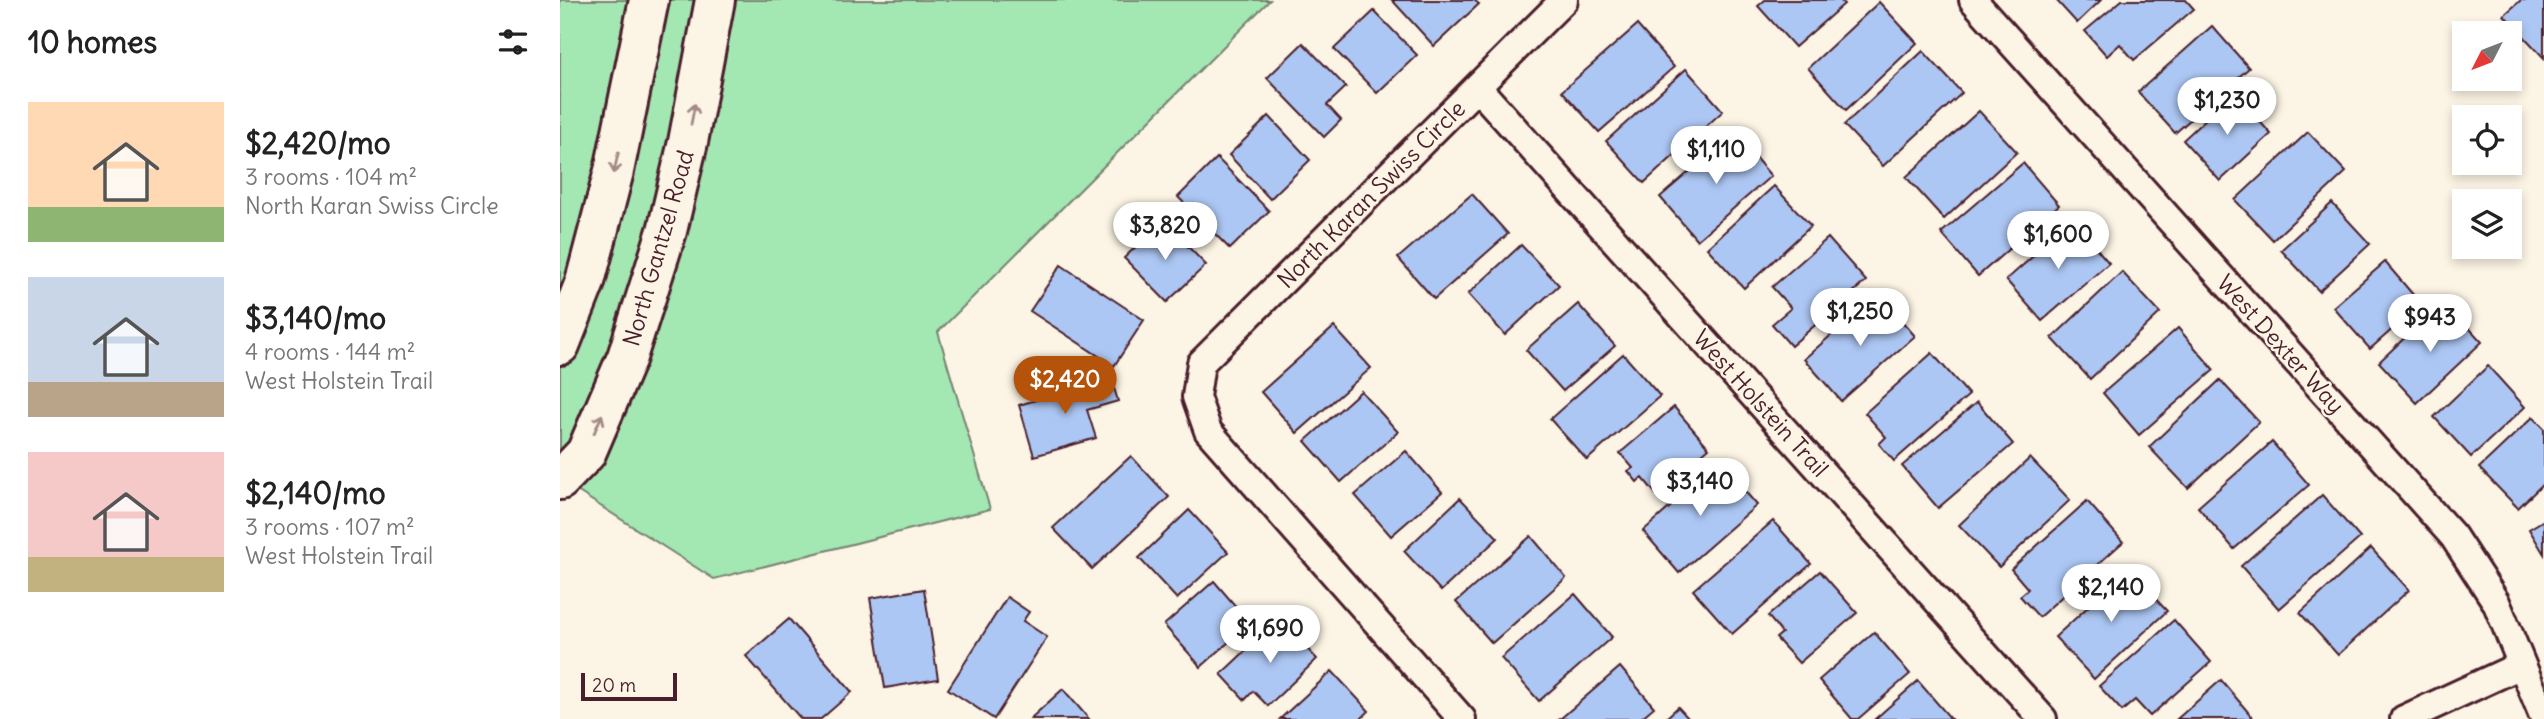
<!DOCTYPE html>
<meta charset="utf-8">
<style>
:root{--surface:#fff;--page:#f2f2f2;--text:#222;--muted:#767676;--accent:#b45309}
body{margin:0;font-family:Delius,sans-serif;background:var(--page);color:var(--text);height:100vh;display:flex;flex-direction:column;font-size:26px;white-space:nowrap}
*{box-sizing:border-box;margin:0}
p{font-size:23px;color:var(--muted)}
.icon{flex:none;width:38px;height:38px;fill:none;stroke:currentColor;stroke-width:2;stroke-linecap:round;stroke-linejoin:round}
.map{position:relative;flex:1;overflow:hidden}
.panel{display:flex;flex-direction:column;background:var(--surface);width:560px}
.panel>*{flex:none}
.needle{width:46px;rotate:228deg}
.controls{position:absolute;left:1892px;top:21px;display:grid;gap:14px}
.controls a{display:grid;place-items:center;width:70px;height:70px;border-radius:0px;background:var(--surface);box-shadow:0 4px 10px #0003;font-size:35px}
.scale{position:absolute;left:21px;bottom:18px;width:96px;box-sizing:border-box;padding-left:7px;border:4px solid #4a1f2b;border-top:0;font-size:19px;line-height:24px;white-space:nowrap;color:#4a1f2b;-webkit-text-stroke:5px #fcf5e5;paint-order:stroke}
.price{position:absolute;translate:-50% -60px;padding:0 16px;border-radius:24px;background:#fff;color:#222;font-size:23px;line-height:46px;filter:drop-shadow(0 2px 4px #0008)}
.price::after{content:'';position:absolute;left:50%;top:42px;width:21px;height:16px;margin-left:-10px;background:inherit;clip-path:polygon(0 0,100% 0,50% 100%)}
.price.selected{background:var(--accent);color:#fff}
ul{padding:0;list-style:none}
li{display:flex;align-items:center;gap:21px;height:175px;padding:0 28px}
li span{display:grid;place-items:center;flex:none;width:196px;height:140px;border-radius:0px;color:#555}
li>.icon{margin-inline-start:auto}
span .icon{width:84px;height:84px;fill:#fffc;stroke-width:1}
li b{font-size:30px}
h2{display:flex;justify-content:space-between;align-items:center;height:84px;padding:0 28px;font-size:30px}
main{display:flex;flex:1;min-height:0}
.map>svg:first-child{display:block}
.green{fill:#a3e7b3;stroke:#76836f;stroke-width:2}
.building{fill:#adc7f4;stroke:#4a1f2b;stroke-width:2}
.lines{fill:none;stroke-linecap:round;stroke-linejoin:round}
.minor-casing{stroke:#4a1f2b;stroke-width:32}
.primary-casing{stroke:#4a1f2b;stroke-width:44}
.minor{stroke:#fcf5e5;stroke-width:26}
.primary{stroke:#fcf5e5;stroke-width:38}
.oneway{stroke:#a38a88}
.labels{text-anchor:middle;dominant-baseline:central;stroke-width:5;stroke-linejoin:round;paint-order:stroke}
.street-label{font-size:23px;fill:#4a1f2b;stroke:#fcf5e5}
</style>
<main>
<section class="panel">
<h2>10 homes<svg class="icon" aria-label="filters" viewBox="0 0 24 24"><path d="M4 7h16M4 17h16"/><circle cx="9" cy="7" r="2"/><circle cx="15" cy="17" r="2"/></svg></h2>
<ul>
<li><span style="background:linear-gradient(#ffd9b3 75%,#8fb573 0)"><svg class="icon" aria-label="home" viewBox="0 0 24 24"><path d="M3 11l9-7 9 7M6 9v11h12V9"/></svg></span><div><b>$2,420/mo</b><p>3 rooms · 104 m²</p><p>North Karan Swiss Circle</p></div></li>
<li><span style="background:linear-gradient(#c9d6e8 75%,#b9a48a 0)"><svg class="icon" aria-label="home" viewBox="0 0 24 24"><path d="M3 11l9-7 9 7M6 9v11h12V9"/></svg></span><div><b>$3,140/mo</b><p>4 rooms · 144 m²</p><p>West Holstein Trail</p></div></li>
<li><span style="background:linear-gradient(#f6c9c9 75%,#c2b280 0)"><svg class="icon" aria-label="home" viewBox="0 0 24 24"><path d="M3 11l9-7 9 7M6 9v11h12V9"/></svg></span><div><b>$2,140/mo</b><p>3 rooms · 107 m²</p><p>West Holstein Trail</p></div></li>
</ul>
</section>
<div class="map">
<svg width="1984" height="719" viewBox="0 0 1984 719">
<rect width="100%" height="100%" fill="#fcf5e5"/>
<filter id="ink" filterUnits="userSpaceOnUse"><feTurbulence type="fractalNoise" baseFrequency=".0143" numOctaves="2"/><feDisplacementMap in="SourceGraphic" scale="14" xChannelSelector="R" yChannelSelector="G"/><feConvolveMatrix kernelMatrix="1 2 1 2 8 2 1 2 1" color-interpolation-filters="sRGB"/></filter>
<g filter="url(#ink)">
<path class="green" d="M 0,0 L 710,0 L 378,332 L 430,509 L 154,579 L 0,480 Z"/>
<g class="building">
<path d="M 832,0 L 914,0 L 919,4 L 874,46 Z"/>
<path d="M 1205,0 L 1280,0 L 1284,4 L 1235,47 L 1198,6 Z"/>
<path d="M 1496,0 L 1541,0 L 1517,23 Z"/>
<path d="M 1562,0 L 1626,0 L 1634,9 L 1574,60 L 1560,44 L 1547,56 L 1525,31 Z"/>
<path d="M 1961,0 L 1984,0 L 1984,58 L 1944,15 Z"/>
<path d="M 1319,2 L 1357,43 L 1286,110 L 1248,68 Z"/>
<path d="M 814,11 L 857,55 L 817,93 L 774,49 Z"/>
<path d="M 1077,25 L 1114,67 L 1039,132 L 1002,91 Z"/>
<path d="M 1652,26 L 1689,68 L 1615,133 L 1578,92 Z"/>
<path d="M 743,43 L 786,87 L 767,105 L 781,120 L 764,137 L 707,78 Z"/>
<path d="M 1363,51 L 1402,93 L 1323,166 L 1284,125 Z"/>
<path d="M 1126,69 L 1163,111 L 1084,183 L 1046,141 Z"/>
<path d="M 1674,93 L 1711,134 L 1660,181 L 1623,140 Z"/>
<path d="M 1419,111 L 1457,152 L 1384,219 L 1346,177 Z"/>
<path d="M 709,116 L 750,160 L 710,199 L 669,155 Z"/>
<path d="M 1748,132 L 1786,172 L 1713,240 L 1675,200 Z"/>
<path d="M 1174,133 L 1211,176 L 1137,240 L 1100,197 Z"/>
<path d="M 657,158 L 709,211 L 670,249 L 618,197 Z"/>
<path d="M 1463,163 L 1499,205 L 1418,276 L 1381,233 Z"/>
<path d="M 1214,186 L 1251,226 L 1184,288 L 1147,248 Z"/>
<path d="M 912,194 L 948,234 L 874,299 L 838,258 Z"/>
<path d="M 1772,203 L 1810,244 L 1759,291 L 1721,250 Z"/>
<path d="M 603,221 L 646,265 L 607,302 L 564,258 Z"/>
<path d="M 1513,221 L 1549,263 L 1482,321 L 1446,280 Z"/>
<path d="M 1268,238 L 1306,281 L 1231,346 L 1212,324 L 1231,308 L 1212,287 Z"/>
<path d="M 961,245 L 999,285 L 945,335 L 908,294 Z"/>
<path d="M 1825,262 L 1861,304 L 1810,349 L 1773,307 Z"/>
<path d="M 501,265 L 584,320 L 554,366 L 470,311 Z"/>
<path d="M 1562,272 L 1600,313 L 1530,379 L 1492,338 Z"/>
<path d="M 1318,294 L 1355,336 L 1281,401 L 1244,359 Z"/>
<path d="M 1018,304 L 1055,346 L 1003,391 L 966,350 Z"/>
<path d="M 1874,310 L 1888,325 L 1898,316 L 1922,342 L 1857,403 L 1819,362 Z"/>
<path d="M 774,327 L 811,368 L 737,433 L 701,392 Z"/>
<path d="M 1618,328 L 1654,370 L 1579,435 L 1543,393 Z"/>
<path d="M 1372,353 L 1409,395 L 1334,461 L 1319,444 L 1326,437 L 1305,413 Z"/>
<path d="M 1063,354 L 1100,396 L 1027,460 L 990,419 Z"/>
<path d="M 1928,366 L 1965,407 L 1911,457 L 1874,417 Z"/>
<path d="M 551,378 L 558,401 L 527,410 L 536,438 L 474,456 L 459,405 Z"/>
<path d="M 1660,380 L 1699,422 L 1628,488 L 1589,447 Z"/>
<path d="M 801,391 L 838,432 L 781,482 L 745,441 Z"/>
<path d="M 1417,402 L 1453,444 L 1378,508 L 1342,466 Z"/>
<path d="M 1114,407 L 1149,448 L 1096,494 L 1082,477 L 1077,482 L 1068,471 L 1073,468 L 1060,453 Z"/>
<path d="M 1973,417 L 1984,428 L 1984,483 L 1958,508 L 1919,468 Z"/>
<path d="M 1712,442 L 1749,485 L 1674,549 L 1638,507 Z"/>
<path d="M 846,451 L 882,492 L 831,536 L 795,495 Z"/>
<path d="M 571,456 L 609,497 L 532,569 L 493,528 Z"/>
<path d="M 1470,458 L 1510,500 L 1439,567 L 1399,525 Z"/>
<path d="M 1160,463 L 1197,505 L 1119,573 L 1083,531 Z"/>
<path d="M 1762,495 L 1800,538 L 1719,609 L 1681,566 Z"/>
<path d="M 900,498 L 938,538 L 881,591 L 844,551 Z"/>
<path d="M 1527,501 L 1563,542 L 1479,617 L 1460,596 L 1468,589 L 1451,569 Z"/>
<path d="M 629,510 L 668,552 L 617,599 L 579,558 Z"/>
<path d="M 1984,520 L 1984,554 L 1969,529 Z"/>
<path d="M 1213,521 L 1251,564 L 1172,634 L 1133,590 Z"/>
<path d="M 971,536 L 1006,578 L 932,643 L 896,602 Z"/>
<path d="M 1811,548 L 1849,590 L 1778,655 L 1740,613 Z"/>
<path d="M 1568,570 L 1607,611 L 1534,679 L 1495,637 Z"/>
<path d="M 1260,571 L 1297,613 L 1239,663 L 1216,638 L 1222,633 L 1208,616 Z"/>
<path d="M 654,581 L 690,623 L 641,667 L 604,625 Z"/>
<path d="M 364,589 L 378,679 L 325,688 L 310,598 Z"/>
<path d="M 1015,594 L 1052,637 L 979,701 L 941,658 Z"/>
<path d="M 447,597 L 469,612 L 463,621 L 487,637 L 434,719 L 388,689 Z"/>
<path d="M 229,619 L 292,692 L 261,719 L 241,719 L 186,656 Z"/>
<path d="M 719,619 L 757,659 L 708,706 L 693,691 L 685,700 L 661,674 Z"/>
<path d="M 1614,620 L 1651,662 L 1590,716 L 1575,700 L 1562,711 L 1539,686 Z"/>
<path d="M 1314,632 L 1350,674 L 1298,719 L 1292,719 L 1259,680 Z"/>
<path d="M 1060,667 L 1094,707 L 1080,719 L 1000,719 Z"/>
<path d="M 772,671 L 809,711 L 801,719 L 720,719 Z"/>
<path d="M 1661,680 L 1694,719 L 1617,719 Z"/>
<path d="M 1358,681 L 1391,719 L 1315,719 Z"/>
<path d="M 503,689 L 529,719 L 470,719 Z"/>
<path d="M 1118,707 L 1129,719 L 1105,719 Z"/>
</g>
<g class="lines">
<g class="minor-casing">
<g id="minor">
<path d="M 1413,0 L 1893,536 L 1936,602 L 1984,718"/>
<path d="M 918,88 L 1483,719"/>
<path d="M 902,719 L 648,431 L 636,397 L 641,363 L 1004,0"/>
<path d="M 1844,719 L 1961,665"/>
</g>
</g>
<g class="primary-casing">
<g id="primary">
<path d="M 0,345 L 25,282 L 54,171 L 89,0"/>
<path d="M 0,480 L 26,453 L 67,357 L 107,231 L 128,142 L 155,0"/>
</g>
</g>
<use href="#minor" class="minor"/>
<use href="#primary" class="primary"/>
</g>
<defs><path id="oneway-shaft" d="M-6 0H5M1.5-3L5.5 0L1.5 3" fill="none" stroke-width="1.6" stroke-linecap="round" stroke-linejoin="round" transform="scale(1.75)"/></defs>
<g class="oneway">
<use href="#oneway-shaft" transform="translate(133 114) rotate(-79)"/>
<use href="#oneway-shaft" transform="translate(56 163) rotate(103)"/>
<use href="#oneway-shaft" transform="translate(38 424) rotate(-67)"/>
</g>
</g>
<g class="labels">
<g class="street-label">
<text transform="translate(811 194) rotate(-45)">North Karan Swiss Circle</text>
<text transform="translate(98 248) rotate(-74)">North Gantzel Road</text>
<text transform="translate(1721 344) rotate(48)">West Dexter Way</text>
<text transform="translate(1201 403) rotate(48)">West Holstein Trail</text>
</g>
</g>
</svg>
<div class="controls">
<a><svg class="needle" viewBox="-14 -14 28 28"><path d="M0-13l5 13h-10z" fill="#e53935"/><path d="M0 13l5-13h-10z" fill="#767676"/></svg></a>
<a><svg class="icon" aria-label="locate" viewBox="0 0 24 24"><circle cx="12" cy="12" r="6"/><path d="M12 2v4M12 18v4M2 12h4M18 12h4"/></svg></a>
<a><svg class="icon" aria-label="layers" viewBox="0 0 24 24"><path d="M12 4l9 5-9 5-9-5zM3 14l9 5 9-5"/></svg></a>
</div>
<div class="scale">20 m</div>
<b class="price" style="left:1667px;top:137px">$1,230</b>
<b class="price" style="left:1156px;top:186px">$1,110</b>
<b class="price" style="left:605px;top:262px">$3,820</b>
<b class="price" style="left:1498px;top:271px">$1,600</b>
<b class="price" style="left:1300px;top:348px">$1,250</b>
<b class="price" style="left:1870px;top:354px">$943</b>
<b class="price selected" style="left:505px;top:416px">$2,420</b>
<b class="price" style="left:1140px;top:518px">$3,140</b>
<b class="price" style="left:1551px;top:624px">$2,140</b>
<b class="price" style="left:710px;top:665px">$1,690</b>
</div>
</main>
